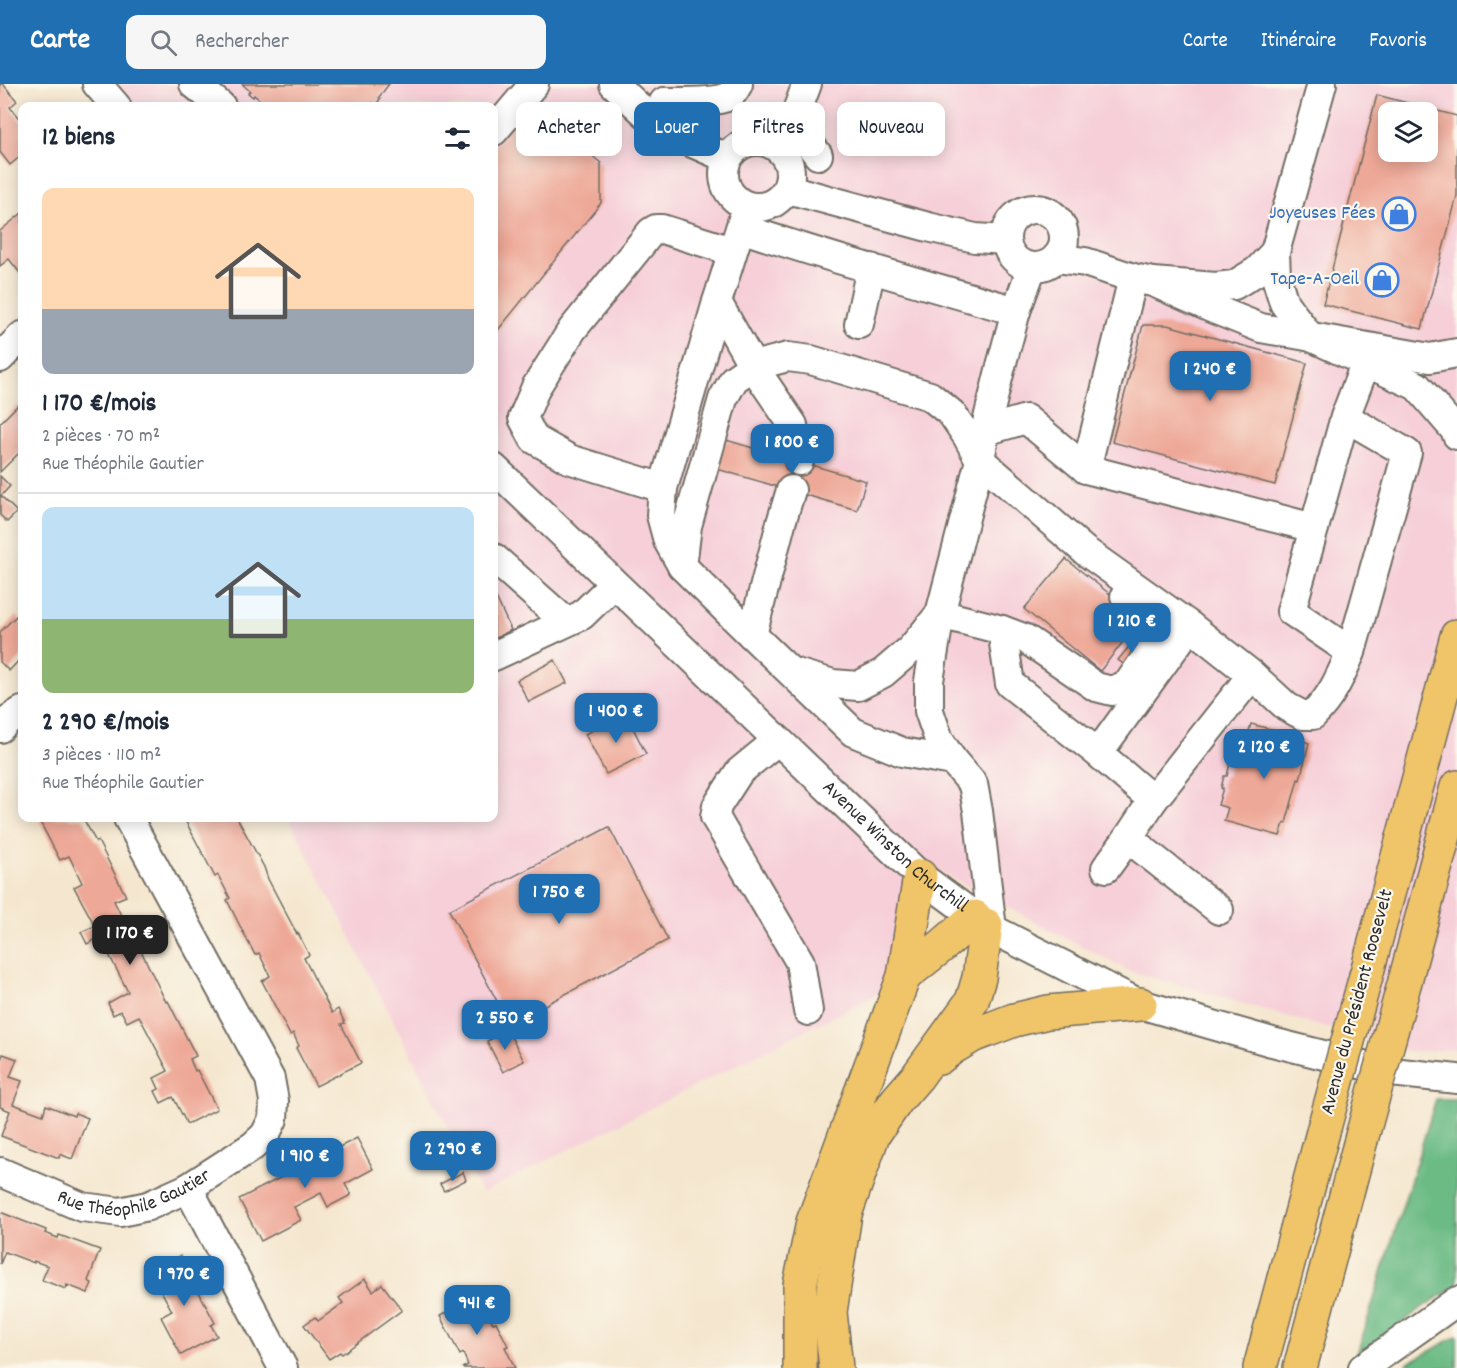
<!DOCTYPE html>
<html lang="fr">
<meta charset="utf-8">
<style>
:root{--surface:#fff;--page:#f6f6f7;--text:#1f2937;--muted:#747a83;--line:#e0e1e3;--accent:#1f6fb2}
body{margin:0;font-family:Dekko,sans-serif;background:var(--page);color:var(--text);height:100vh;display:flex;flex-direction:column;font-size:22px;white-space:nowrap}
*{box-sizing:border-box;margin:0}
p{font-size:20px;color:var(--muted)}
.icon{flex:none;width:33px;height:33px;fill:none;stroke:currentColor;stroke-width:2;stroke-linecap:round;stroke-linejoin:round}
.map{position:relative;flex:1;overflow:hidden}
.panel{position:absolute;left:18px;top:18px;width:480px;height:720px;display:flex;flex-direction:column;background:var(--surface);border-radius:12px;box-shadow:0 3px 15px #0003}
.panel>*{flex:none}
.guide{position:absolute;left:516px;top:18px;width:570px;height:54px;display:flex;gap:12px}
.buttons{position:absolute;left:1378px;top:18px;display:grid;gap:12px}
.buttons a{display:grid;place-items:center;width:60px;height:60px;border-radius:12px;background:var(--surface);box-shadow:0 3px 15px #0003;font-size:30px}
.price{position:absolute;translate:-50% -51px;padding:0 14px;border-radius:12px;background:var(--accent);color:#fff;font-size:20px;line-height:39px;filter:drop-shadow(0 2px 3px #0008)}
.price::after{content:'';position:absolute;left:50%;top:36px;width:18px;height:14px;margin-left:-9px;background:inherit;clip-path:polygon(0 0,100% 0,50% 100%)}
.price.selected{background:#222;color:#fff}
ul{padding:0;list-style:none}
li{display:grid;align-content:center;gap:12px;height:318px;padding:0 24px}
li+li{border-top:2px solid var(--line)}
li span{display:grid;place-items:center;height:186px;border-radius:12px;color:#555}
li>.icon{margin-inline-start:auto}
span .icon{width:108px;height:108px;fill:#fffc;stroke-width:1}
li b{font-size:26px}
h2{display:flex;justify-content:space-between;align-items:center;height:72px;padding:0 24px;font-size:26px}
.chip{padding:0 21px;border-radius:12px;background:var(--surface);box-shadow:0 3px 15px #0003;font-size:21px;line-height:54px}
.chip.selected{background:var(--accent);color:#fff}
header{display:flex;align-items:center;gap:36px;box-sizing:border-box;height:84px;padding:0 30px;background:var(--accent);color:#fff}
header strong{font-size:28px}
nav{display:flex;gap:33px;margin-inline-start:auto;font-size:21px}
.search{width:420px;height:54px;background:var(--page);display:flex;align-items:center;gap:15px;box-sizing:border-box;padding:0 21px;border-radius:12px;color:var(--muted);font-size:22px}
.map>svg:first-child{display:block}
.built{fill:#f6cfd9;fill-rule:evenodd}
.forest{fill:#6cbb85;stroke:#4c7358;stroke-width:1.5}
.building{fill:#eea897;fill-rule:evenodd}
.lines{fill:none;stroke-linecap:round;stroke-linejoin:round}
.minor-casing{stroke:#726d64;stroke-width:32}
.major-casing{stroke:#726d64;stroke-width:36}
.minor{stroke:#fff;stroke-width:28}
.major{stroke:#f0c469;stroke-width:33}
.major-bridge-casing{stroke:#726d64;stroke-width:36;stroke-linecap:butt}
.major-bridge{stroke:#f0c469;stroke-width:33}
.labels{text-anchor:middle;dominant-baseline:central;stroke-width:4.5;stroke-linejoin:round;paint-order:stroke}
.shop-label{font-size:20px;fill:#366cbe;stroke:#fbf7ec;text-anchor:end}
.street-label{font-size:20px;fill:#2b2b2b;stroke:#fbf7ec}
</style>
<header>
<strong>Carte</strong>
<div class="search"><svg class="icon" aria-label="search" viewBox="0 0 24 24"><circle cx="10" cy="10" r="6"/><path d="M15 15l6 6"/></svg>Rechercher</div>
<nav><a>Carte</a><a>Itinéraire</a><a>Favoris</a></nav>
</header>
<div class="map">
<svg width="1457" height="1284" viewBox="0 0 1457 1284">
<rect width="100%" height="100%" fill="#fbf7ec"/>
<filter id="ink" filterUnits="userSpaceOnUse"><feTurbulence type="fractalNoise" baseFrequency=".0167" numOctaves="2"/><feDisplacementMap in="SourceGraphic" scale="12" xChannelSelector="R" yChannelSelector="G"/><feConvolveMatrix kernelMatrix="1 2 1 2 8 2 1 2 1" color-interpolation-filters="sRGB"/></filter>
<filter id="wash" filterUnits="userSpaceOnUse"><feTurbulence type="fractalNoise" baseFrequency=".008" numOctaves="4" result="noise"/><feDisplacementMap in="SourceGraphic" scale="24" xChannelSelector="R" yChannelSelector="G"/><feGaussianBlur stdDeviation="1.35" result="paint"/><feColorMatrix in="noise" values="0 0 0 0 0 0 0 0 0 0 0 0 0 0 0 0 0 1.4 0 .05"/><feComposite in="paint" operator="in"/></filter>
<g filter="url(#wash)">
<rect width="100%" height="100%" fill="#f5e7cf"/>
<path class="built" d="M 119,0 L 1457,0 L 1457,965 L 1410,968 L 1129,887 L 929,782 L 878,910 L 482,1109 L 289,734 L 494,734 L 494,22 L 133,22 ZM 1389,28 L 1428,28 L 1428,68 L 1389,68 Z"/>
<g class="forest">
<path d="M 1436,1015 L 1457,1015 L 1457,1202 L 1427,1220 L 1356,1273 Z"/>
<path d="M 1457,1252 L 1457,1284 L 1404,1284 L 1408,1279 Z"/>
</g>
<g id="blocks">
<g class="building">
<path d="M 0,0 L 3,0 L 17,17 L 10,23 L 22,38 L 22,71 L 10,81 L 0,68 Z"/>
<path d="M 242,0 L 389,0 L 379,13 L 380,15 L 376,21 L 373,19 L 370,22 L 265,22 L 261,20 L 262,18 L 254,11 L 253,13 L 248,9 L 250,7 Z"/>
<path d="M 1377,11 L 1457,32 L 1457,112 L 1422,245 L 1323,220 ZM 1389,28 L 1428,28 L 1428,68 L 1389,68 Z"/>
<path d="M 528,20 L 601,79 L 601,119 L 494,251 L 494,62 Z"/>
<path d="M 22,129 L 22,187 L 20,189 L 9,175 L 0,182 L 0,147 Z"/>
<path d="M 1143,241 L 1167,241 L 1307,279 L 1275,401 L 1112,358 Z"/>
<path d="M 22,321 L 22,366 L 0,388 L 0,339 L 17,322 L 20,324 Z"/>
<path d="M 726,356 L 866,397 L 857,426 L 717,385 Z"/>
<path d="M 0,392 L 10,402 L 1,412 L 17,428 L 7,438 L 0,431 Z"/>
<path d="M 1066,475 L 1141,535 L 1100,587 L 1024,525 Z"/>
<path d="M 494,509 L 511,546 L 494,555 Z"/>
<path d="M 16,532 L 22,538 L 22,573 L 9,587 L 0,578 L 0,548 Z"/>
<path d="M 1135,555 L 1146,564 L 1130,585 L 1118,576 Z"/>
<path d="M 555,576 L 567,599 L 529,618 L 517,596 Z"/>
<path d="M 626,630 L 646,670 L 606,690 L 585,650 Z"/>
<path d="M 1251,640 L 1301,653 L 1300,656 L 1309,659 L 1300,696 L 1298,695 L 1286,739 L 1284,739 L 1280,752 L 1224,737 L 1228,724 L 1218,721 L 1223,704 L 1221,704 L 1224,692 L 1227,692 L 1231,675 L 1240,678 Z"/>
<path d="M 38,734 L 83,734 L 96,758 L 98,757 L 126,812 L 114,817 L 125,839 L 127,838 L 166,918 L 168,917 L 196,972 L 190,975 L 195,987 L 197,986 L 217,1025 L 187,1040 L 173,1013 L 161,1019 L 155,1007 L 159,1005 L 154,994 L 168,987 L 139,932 L 127,938 L 121,927 L 113,931 L 108,919 L 128,908 L 100,853 L 87,860 L 81,848 L 95,842 L 74,803 L 82,799 L 69,772 L 60,776 Z"/>
<path d="M 188,734 L 237,734 L 264,783 L 268,795 L 297,850 L 298,849 L 309,871 L 304,874 L 332,929 L 338,925 L 345,939 L 341,940 L 361,979 L 316,1002 L 296,964 L 299,962 L 293,949 L 290,951 L 262,897 L 270,892 L 259,869 L 255,871 L 241,844 L 227,816 L 230,814 L 218,791 L 215,793 L 186,738 L 189,736 Z"/>
<path d="M 609,743 L 668,856 L 509,940 L 449,826 Z"/>
<path d="M 508,947 L 524,977 L 503,988 L 487,957 Z"/>
<path d="M 3,970 L 17,975 L 10,993 L 22,997 L 13,1020 L 43,1031 L 46,1021 L 74,1032 L 75,1029 L 88,1034 L 72,1075 L 60,1070 L 59,1074 L 1,1052 L 10,1027 L 0,1023 L 0,978 Z"/>
<path d="M 357,1054 L 373,1085 L 345,1100 L 351,1111 L 328,1123 L 321,1109 L 294,1123 L 301,1136 L 261,1157 L 239,1115 L 307,1080 L 308,1083 L 319,1078 L 318,1074 Z"/>
<path d="M 463,1088 L 466,1096 L 444,1107 L 440,1100 Z"/>
<path d="M 0,1128 L 46,1146 L 45,1149 L 58,1154 L 59,1151 L 100,1166 L 88,1197 L 92,1199 L 88,1209 L 67,1201 L 66,1205 L 42,1196 L 48,1182 L 34,1177 L 34,1179 L 5,1168 L 0,1180 Z"/>
<path d="M 180,1172 L 215,1239 L 211,1241 L 217,1252 L 181,1271 L 161,1233 L 172,1227 L 151,1188 Z"/>
<path d="M 365,1195 L 373,1207 L 382,1200 L 402,1226 L 342,1270 L 340,1268 L 329,1275 L 304,1241 L 315,1233 L 318,1237 L 343,1219 L 339,1214 Z"/>
<path d="M 479,1212 L 493,1239 L 496,1238 L 508,1262 L 505,1263 L 515,1284 L 462,1284 L 468,1281 L 463,1269 L 460,1271 L 440,1232 Z"/>
</g>
</g>
</g>
<g filter="url(#ink)">
<use href="#blocks" fill-opacity="0" stroke="#726d64" stroke-width="1.5"/>
<g class="lines">
<g class="minor-casing">
<g id="minor">
<path d="M 97,0 L 116,22"/>
<path d="M 194,0 L 221,22"/>
<path d="M 614,0 L 659,42 L 674,51 L 727,74"/>
<path d="M 807,0 L 798,24 L 801,49 L 818,71"/>
<path d="M 1322,0 L 1275,168 L 1276,193 L 1284,219 L 1309,252 L 1417,302 L 1455,346 L 1457,351"/>
<path d="M 664,18 C 680,18 716,19 729,12 C 733,9 736,4 738,0"/>
<path d="M 494,47 L 534,0"/>
<circle cx="757" cy="90" r="33"/>
<path d="M 788,105 L 928,143 L 975,154 L 1006,156"/>
<path d="M 747,122 L 717,218 L 663,404 L 661,431 L 668,457 L 682,482 L 752,551 L 853,648 L 902,668 L 953,677"/>
<circle cx="1035" cy="154" r="29"/>
<path d="M 741,144 C 832,175 924,200 1016,227"/>
<path d="M 1056,174 L 1085,178 L 1133,194 L 1153,198 L 1216,203 L 1234,201 L 1257,187 L 1275,168"/>
<path d="M 1133,194 L 1086,385 L 1314,444"/>
<path d="M 1153,198 L 1211,224 L 1261,244 L 1430,274 L 1457,269"/>
<path d="M 717,218 L 753,282 L 793,341 L 799,377"/>
<path d="M 859,240 L 871,184"/>
<path d="M 0,274 L 22,252"/>
<path d="M 1345,333 L 1407,369 L 1351,568 L 1291,527 L 1345,333 L 1366,278"/>
<path d="M 985,347 L 1026,335 L 1086,385"/>
<path id="s1" d="M 494,384 L 920,792 L 992,845 L 1140,920 L 1272,958 L 1391,988 L 1457,995"/>
<path d="M 663,404 L 569,375 L 534,355 L 523,334 L 536,303 L 572,246 L 651,148 L 656,145 L 662,145 L 732,167"/>
<path d="M 494,474 L 566,538"/>
<path d="M 682,482 L 687,442 L 723,315 L 734,295 L 753,282 L 788,273 L 811,276 L 930,312 L 952,330 L 967,352 L 980,376 L 1085,467 L 1190,542 L 1252,591 L 1153,716 L 1128,754 L 1106,784"/>
<path d="M 940,530 L 1002,546 L 1026,555 L 1096,603 L 1112,607 L 1128,600 L 1152,565 L 1153,547 L 1149,531 L 1125,512"/>
<path d="M 1002,546 L 1010,600 L 1098,669 L 1153,716"/>
<path d="M 752,551 L 781,439 L 791,406"/>
<path d="M 494,572 L 582,531 L 614,500"/>
<path d="M 796,589 L 833,600 L 858,602 L 883,589 L 911,565 L 939,531"/>
<path d="M 1252,591 L 1287,623 L 1302,631 L 1313,631 C 1332,613 1341,591 1351,568"/>
<path d="M 0,644 L 8,636 L 22,627"/>
<path d="M 778,656 L 739,688 L 717,722 L 715,733 L 800,878 L 808,927"/>
<path d="M 1098,669 L 1190,542"/>
<path d="M 1128,754 L 1219,826"/>
<path d="M 992,845 L 978,727 L 973,700 L 953,677 L 939,656 L 929,627 L 929,597 L 940,530 L 980,376 L 985,347 L 1001,282 L 1016,227 L 1032,183"/>
<path id="s2" d="M 0,1088 L 82,1123 L 120,1128 L 148,1122 L 188,1104 L 253,1062 L 265,1051 L 273,1035 L 274,1017 L 270,995 L 128,734"/>
<path d="M 188,1104 L 283,1284"/>
<path d="M 1363,1284 L 1457,1217"/>
</g>
</g>
<g class="major-casing">
<g id="major">
<path d="M 904,892 L 943,861 L 975,833"/>
<path d="M 1366,892 L 1457,552"/>
<path d="M 1405,897 L 1457,703"/>
<path d="M 939,974 L 952,964 L 972,952 L 1014,936 L 1048,928 L 1140,920"/>
<path d="M 800,1284 L 800,1201 L 813,1138 L 904,892 L 920,792"/>
<path d="M 836,1284 L 830,1228 L 845,1130 L 873,1051 L 897,1016 L 917,993 L 972,917 L 979,894 L 986,841"/>
<path d="M 1260,1284 L 1324,1044"/>
<path d="M 1300,1284 L 1361,1056"/>
</g>
</g>
<use href="#minor" class="minor"/>
<use href="#major" class="major"/>
<g class="major-bridge-casing">
<g id="major-bridge">
<path d="M 1324,1044 L 1366,892"/>
<path d="M 1361,1056 L 1405,897"/>
</g>
</g>
<use href="#major-bridge" class="major-bridge"/>
</g>
</g>
<defs>
<g id="shop-ring" transform="scale(1.725)"><circle r="9.5" fill="#fbf7ec" stroke="#3f7fe0" stroke-width="1.5"/><path d="M-5-2.5h2.3a2.7 3.5 0 0 1 5.4 0H5L5.5 6h-11ZM-1.5-2.5h3a1.5 2.3 0 0 0-3 0Z" fill="#3f7fe0"/></g>
</defs>
<g fill-rule="evenodd">
<use href="#shop-ring" x="1399" y="130"/>
<use href="#shop-ring" x="1382" y="196"/>
</g>
<g class="labels">
<g class="shop-label">
<text x="1376" y="130">Joyeuses Fées</text>
<text x="1359" y="196">Tape-A-Oeil</text>
</g>
<g class="street-label">
<text stroke="none"><textPath href="#s1" startOffset="552">Avenue Winston Churchill</textPath></text>
<text transform="translate(1358 918) rotate(-75)">Avenue du Président Roosevelt</text>
<text stroke="none"><textPath href="#s2" startOffset="144">Rue Théophile Gautier</textPath></text>
</g>
</g>
</svg>
<div class="buttons">
<a><svg class="icon" aria-label="layers" viewBox="0 0 24 24"><path d="M12 4l9 5-9 5-9-5zM3 14l9 5 9-5"/></svg></a>
</div>
<b class="price" style="left:1210px;top:318px">1 240 €</b>
<b class="price" style="left:792px;top:391px">1 800 €</b>
<b class="price" style="left:1132px;top:570px">1 210 €</b>
<b class="price" style="left:616px;top:660px">1 400 €</b>
<b class="price" style="left:1264px;top:696px">2 120 €</b>
<b class="price" style="left:559px;top:841px">1 750 €</b>
<b class="price selected" style="left:130px;top:882px">1 170 €</b>
<b class="price" style="left:505px;top:967px">2 550 €</b>
<b class="price" style="left:453px;top:1098px">2 290 €</b>
<b class="price" style="left:305px;top:1105px">1 910 €</b>
<b class="price" style="left:184px;top:1223px">1 970 €</b>
<b class="price" style="left:477px;top:1252px">941 €</b>
<div class="guide">
<a class="chip">Acheter</a>
<a class="chip selected">Louer</a>
<a class="chip">Filtres</a>
<a class="chip">Nouveau</a>
</div>
<section class="panel">
<h2>12 biens<svg class="icon" aria-label="filters" viewBox="0 0 24 24"><path d="M4 7h16M4 17h16"/><circle cx="9" cy="7" r="2"/><circle cx="15" cy="17" r="2"/></svg></h2>
<ul>
<li><span style="background:linear-gradient(#ffd9b3 65%,#9aa5b1 0)"><svg class="icon" aria-label="home" viewBox="0 0 24 24"><path d="M3 11l9-7 9 7M6 9v11h12V9"/></svg></span><div><b>1 170 €/mois</b><p>2 pièces · 70 m²</p><p>Rue Théophile Gautier</p></div></li>
<li><span style="background:linear-gradient(#bfe0f5 60%,#8fb573 0)"><svg class="icon" aria-label="home" viewBox="0 0 24 24"><path d="M3 11l9-7 9 7M6 9v11h12V9"/></svg></span><div><b>2 290 €/mois</b><p>3 pièces · 110 m²</p><p>Rue Théophile Gautier</p></div></li>
</ul>
</section>
</div>
